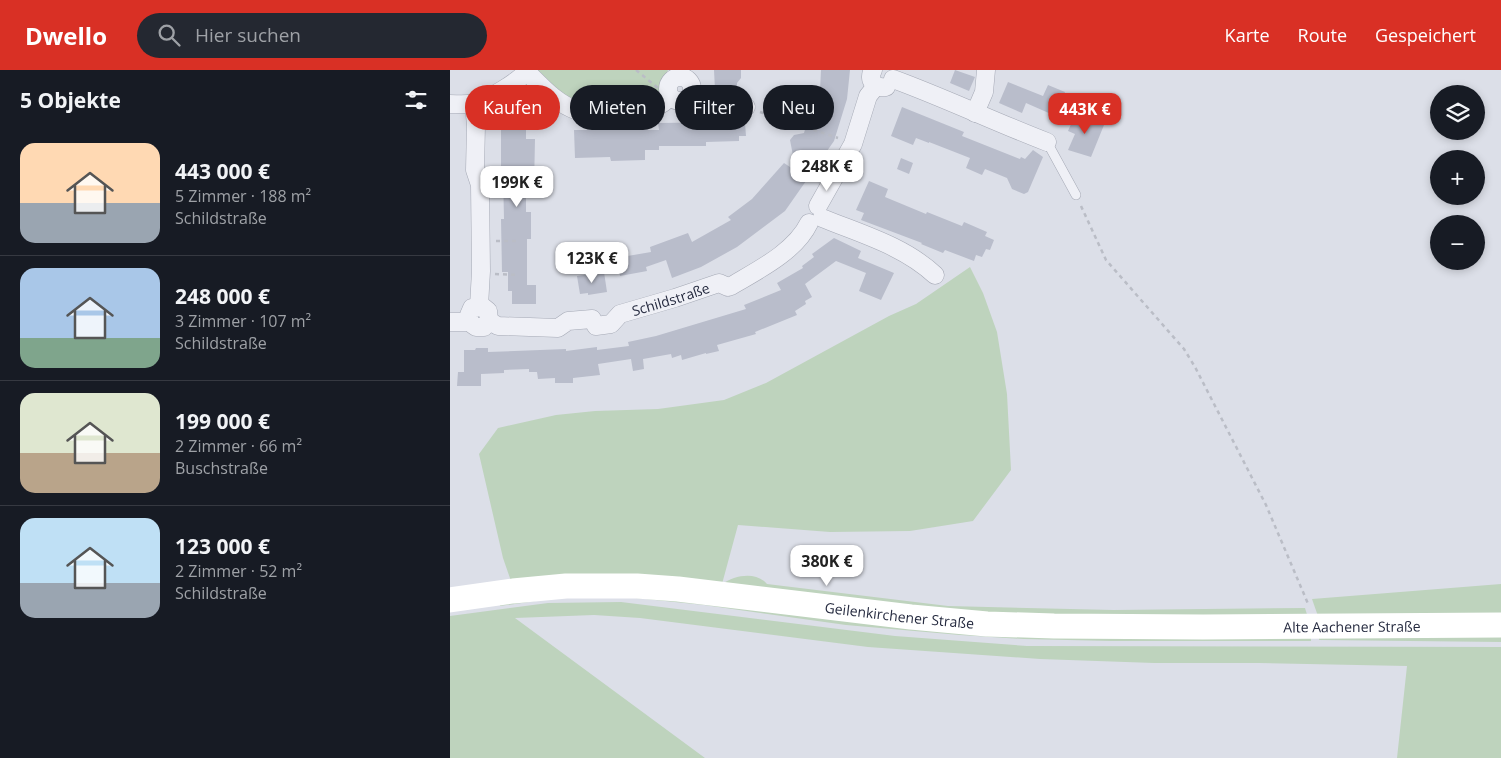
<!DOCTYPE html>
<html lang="de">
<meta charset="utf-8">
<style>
:root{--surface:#171b24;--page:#242831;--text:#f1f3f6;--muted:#9ea1a6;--line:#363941;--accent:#d93025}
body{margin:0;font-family:"Open Sans",sans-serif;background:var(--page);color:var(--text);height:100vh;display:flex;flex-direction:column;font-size:19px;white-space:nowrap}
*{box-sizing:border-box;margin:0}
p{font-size:16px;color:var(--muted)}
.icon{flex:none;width:28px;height:28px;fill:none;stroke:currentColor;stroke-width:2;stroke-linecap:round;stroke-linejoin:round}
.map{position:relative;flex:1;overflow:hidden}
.sheet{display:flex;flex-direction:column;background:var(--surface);width:450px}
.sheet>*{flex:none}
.hud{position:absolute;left:15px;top:15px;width:475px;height:45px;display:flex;gap:10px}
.controls{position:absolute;left:980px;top:15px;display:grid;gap:10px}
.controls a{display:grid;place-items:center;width:55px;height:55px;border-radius:50%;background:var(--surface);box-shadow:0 2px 8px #0003;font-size:25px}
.price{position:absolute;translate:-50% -42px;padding:0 11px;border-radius:10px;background:#fff;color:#222;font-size:16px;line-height:32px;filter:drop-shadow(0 1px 2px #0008)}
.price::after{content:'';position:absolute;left:50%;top:30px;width:15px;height:11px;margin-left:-8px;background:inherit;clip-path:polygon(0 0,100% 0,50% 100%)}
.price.selected{background:var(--accent);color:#fff}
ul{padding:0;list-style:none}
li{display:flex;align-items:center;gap:15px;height:125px;padding:0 20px}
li+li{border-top:1px solid var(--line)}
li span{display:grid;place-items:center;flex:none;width:140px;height:100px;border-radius:15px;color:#555}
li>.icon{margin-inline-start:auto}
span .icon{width:60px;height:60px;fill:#fffc;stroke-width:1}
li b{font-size:21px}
h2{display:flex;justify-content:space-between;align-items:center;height:60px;padding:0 20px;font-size:21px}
.tag{padding:0 18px;border-radius:22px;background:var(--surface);box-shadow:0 2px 8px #0003;font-size:18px;line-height:45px}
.tag.selected{background:var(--accent);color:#fff}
header{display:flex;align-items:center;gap:30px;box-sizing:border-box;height:70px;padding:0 25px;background:var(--accent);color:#fff}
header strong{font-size:24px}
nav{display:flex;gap:28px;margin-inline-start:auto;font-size:18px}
.search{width:350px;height:45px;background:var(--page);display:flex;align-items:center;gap:12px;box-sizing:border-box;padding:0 18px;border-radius:28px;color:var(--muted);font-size:19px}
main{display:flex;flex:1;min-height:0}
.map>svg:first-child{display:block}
.green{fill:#bed3bd}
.building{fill:#b9bdcb}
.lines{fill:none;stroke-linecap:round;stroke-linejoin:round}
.service-casing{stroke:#a5a9b5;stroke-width:10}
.minor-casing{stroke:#a5a9b5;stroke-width:19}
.path{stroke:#babdc6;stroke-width:2.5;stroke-dasharray:4 4;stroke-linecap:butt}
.service{stroke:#eff0f6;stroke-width:9}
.minor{stroke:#eff0f6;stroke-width:18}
.secondary{stroke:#fff;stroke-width:25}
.labels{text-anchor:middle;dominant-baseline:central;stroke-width:4.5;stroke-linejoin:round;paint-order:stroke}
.street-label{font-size:14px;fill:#252a3f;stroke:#eceef5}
</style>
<header>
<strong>Dwello</strong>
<div class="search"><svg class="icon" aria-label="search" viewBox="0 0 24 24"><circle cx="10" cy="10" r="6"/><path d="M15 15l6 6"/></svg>Hier suchen</div>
<nav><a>Karte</a><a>Route</a><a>Gespeichert</a></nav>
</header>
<main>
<section class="sheet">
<h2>5 Objekte<svg class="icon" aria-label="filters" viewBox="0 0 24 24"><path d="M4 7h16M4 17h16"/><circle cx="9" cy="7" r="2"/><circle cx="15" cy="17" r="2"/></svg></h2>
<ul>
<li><span style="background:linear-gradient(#ffd9b3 60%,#9aa5b1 0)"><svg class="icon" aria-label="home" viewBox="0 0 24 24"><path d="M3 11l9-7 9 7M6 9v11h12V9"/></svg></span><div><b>443 000 €</b><p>5 Zimmer · 188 m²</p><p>Schildstraße</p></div></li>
<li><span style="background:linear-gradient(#a9c7e8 70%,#7fa58c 0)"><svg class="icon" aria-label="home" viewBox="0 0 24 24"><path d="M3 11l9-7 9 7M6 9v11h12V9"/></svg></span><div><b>248 000 €</b><p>3 Zimmer · 107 m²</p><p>Schildstraße</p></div></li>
<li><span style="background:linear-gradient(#dfe7d0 60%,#b9a48a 0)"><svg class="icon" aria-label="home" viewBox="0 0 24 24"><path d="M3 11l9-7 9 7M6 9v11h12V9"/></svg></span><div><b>199 000 €</b><p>2 Zimmer · 66 m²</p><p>Buschstraße</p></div></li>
<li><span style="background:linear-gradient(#bfe0f5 65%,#9aa5b1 0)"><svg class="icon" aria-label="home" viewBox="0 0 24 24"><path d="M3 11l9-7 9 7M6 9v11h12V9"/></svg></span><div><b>123 000 €</b><p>2 Zimmer · 52 m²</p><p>Schildstraße</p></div></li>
</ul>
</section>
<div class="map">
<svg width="1051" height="688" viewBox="0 0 1051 688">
<rect width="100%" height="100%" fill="#dcdfe8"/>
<g class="green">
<path d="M 87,0 L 218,0 L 207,26 L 198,31 L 133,31 L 108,24 Z"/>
<path d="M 520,197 L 533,223 L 547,262 L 557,324 L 561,400 L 523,451 L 460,461 L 380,462 L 288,455 L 272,514 C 285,505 306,501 317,514 L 498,536 L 664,540 L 855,538 L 859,551 L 616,549 L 61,511 L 53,488 L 29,384 L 48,358 L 106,345 L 145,341 L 208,339 L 274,330 L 316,313 L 439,246 L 466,234 Z"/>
<path d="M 1051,514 L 1051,547 L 869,549 L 862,529 Z"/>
<path d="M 117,524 L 861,565 L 861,571 L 661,571 L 574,569 L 510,565 L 396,555 L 254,535 L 166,526 L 114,527 L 50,536 L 50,532 Z"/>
<path d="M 171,532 L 445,566 L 577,576 L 1051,577 L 1051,688 L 947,688 L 957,596 L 809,593 L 704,593 L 590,589 L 418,577 L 190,548 L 144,545 L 65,548 L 255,688 L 0,688 L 0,546 L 98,533 Z"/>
<path d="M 869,566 L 1051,566 L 1051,572 L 869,570 Z"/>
</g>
<g class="building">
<path d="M 264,0 L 291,0 L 291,8 L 287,13 L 287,20 L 265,20 Z"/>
<path d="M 371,0 L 400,0 L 397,29 L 384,71 L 335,141 L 287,177 L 251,197 L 222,208 L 216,190 L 196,197 L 197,201 L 170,206 L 166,188 L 201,182 L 200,177 L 238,163 L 242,172 L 281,150 L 278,147 L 302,129 L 334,93 L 346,101 L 340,70 L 344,65 L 354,63 L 366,21 L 370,21 Z"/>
<path d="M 505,0 L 525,7 L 519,21 L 500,13 Z"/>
<path d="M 558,12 L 593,26 L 598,15 L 615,22 L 614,25 L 623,29 L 617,46 L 603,40 L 601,44 L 576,33 L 572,43 L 549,33 Z"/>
<path d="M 452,37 L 514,62 L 512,66 L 570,89 L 571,87 L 575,89 L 583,80 L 593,87 L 578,122 L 574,124 L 562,119 L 557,108 L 535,99 L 532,105 L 516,98 L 520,88 L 479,72 L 479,73 L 466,68 L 463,75 L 441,66 Z"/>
<path d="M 626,43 L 654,55 L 641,87 L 618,80 L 625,64 L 618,61 Z"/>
<path d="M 51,50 L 76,50 L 76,69 L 85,69 L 84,117 L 76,117 L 76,142 L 81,142 L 81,169 L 77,169 L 77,215 L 86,215 L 86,234 L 62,234 L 62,221 L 58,221 L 58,202 L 52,202 L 51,149 L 54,149 L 53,103 L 51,103 Z"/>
<path d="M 283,52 L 283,53 L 295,53 L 296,66 L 289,66 L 289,71 L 256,72 L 256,76 L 209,76 L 209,80 L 195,80 L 195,90 L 161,91 L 160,87 L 125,88 L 124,60 L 209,60 L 208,53 Z"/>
<path d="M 451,88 L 463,93 L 459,104 L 447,99 Z"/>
<path d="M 419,111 L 438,119 L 435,127 L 476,144 L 477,142 L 512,156 L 514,152 L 537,162 L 535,166 L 544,170 L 540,180 L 536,179 L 532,187 L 526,185 L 524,191 L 495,180 L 493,183 L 471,174 L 472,173 L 411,150 L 414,143 L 406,140 Z"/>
<path d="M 384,168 L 411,181 L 408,188 L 444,203 L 431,230 L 409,221 L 416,203 L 386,191 L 355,214 L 362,227 L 355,231 L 356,234 L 345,241 L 347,245 L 305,262 L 306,264 L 267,275 L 269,281 L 256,284 L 256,283 L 232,290 L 231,285 L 222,288 L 221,284 L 193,289 L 194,299 L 183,301 L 181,289 L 148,294 L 150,305 L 123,308 L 123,313 L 105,313 L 105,308 L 88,309 L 87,302 L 79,302 L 79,299 L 54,300 L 54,303 L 31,304 L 31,316 L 7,316 L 8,302 L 14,302 L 14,280 L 25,280 L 26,278 L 38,278 L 38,282 L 116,279 L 116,281 L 147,277 L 147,280 L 179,276 L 178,272 L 206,266 L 296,239 L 294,235 L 331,220 L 327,213 L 353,198 L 352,196 L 364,187 L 362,184 Z"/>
<path d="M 154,202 L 157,222 L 138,225 L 138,223 L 130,224 L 127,206 Z"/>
</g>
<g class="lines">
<g class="service-casing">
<path id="service" d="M 597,72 L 626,125"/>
</g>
<g class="minor-casing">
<g id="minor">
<path d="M 423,0 C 417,10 425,19 436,17"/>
<path d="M 77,2 C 93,18 107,34 128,41 L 199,41 L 213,33 L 220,27"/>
<circle cx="230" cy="19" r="12"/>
<path d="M 443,9 C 495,28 545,52 597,72"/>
<path d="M 234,31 L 243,37 L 287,35 L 296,37"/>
<path d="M 0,34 C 8,34 17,35 24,33 C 39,30 69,11 78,0"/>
<path d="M 24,34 L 26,55 L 25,100 L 30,115 L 31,201 L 29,236"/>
<path d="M 525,43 L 534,22 L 536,0"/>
<path d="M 368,136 L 403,74 L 418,26 L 426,16"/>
<path d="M 372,148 C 411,164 454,176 485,205"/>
<path id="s1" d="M 39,251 L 48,256 L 108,258 L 118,251 L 142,249 L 146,256 L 161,254 L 170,244 L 225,228 L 269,213 L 278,217 L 281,216 C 308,200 345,182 359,153"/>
<path d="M 0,252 L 19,252 L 26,257 L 34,257 L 39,251 L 38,241 L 33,237 L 22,238 L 19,245 L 19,252"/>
</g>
</g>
<g class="path">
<path d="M 186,0 L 208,18"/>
<path d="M 310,42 L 388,68"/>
<path d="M 631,136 L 656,190 L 734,279 L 745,297 L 816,435 L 859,536"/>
<path d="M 46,171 L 69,171"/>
<path d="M 45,204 L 69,205"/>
</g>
<use href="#service" class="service"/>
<use href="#minor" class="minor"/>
<path class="secondary" id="s2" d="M 0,530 L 63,521 L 116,516 L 187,516 L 228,519 L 461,547 L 537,554 L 604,556 L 753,557 L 1051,555"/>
</g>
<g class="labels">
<g class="street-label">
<text stroke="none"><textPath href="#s1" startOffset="196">Schildstraße</textPath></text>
<text stroke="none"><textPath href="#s2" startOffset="452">Geilenkirchener Straße</textPath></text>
<text stroke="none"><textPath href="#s2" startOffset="905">Alte Aachener Straße</textPath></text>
</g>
</g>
</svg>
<div class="controls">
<a><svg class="icon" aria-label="layers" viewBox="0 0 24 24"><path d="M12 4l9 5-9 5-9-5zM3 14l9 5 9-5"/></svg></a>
<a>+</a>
<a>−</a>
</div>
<b class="price selected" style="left:635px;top:65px">443K €</b>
<b class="price" style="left:377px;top:122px">248K €</b>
<b class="price" style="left:67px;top:138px">199K €</b>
<b class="price" style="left:142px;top:214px">123K €</b>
<b class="price" style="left:377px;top:517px">380K €</b>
<div class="hud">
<a class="tag selected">Kaufen</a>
<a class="tag">Mieten</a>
<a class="tag">Filter</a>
<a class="tag">Neu</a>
</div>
</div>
</main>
